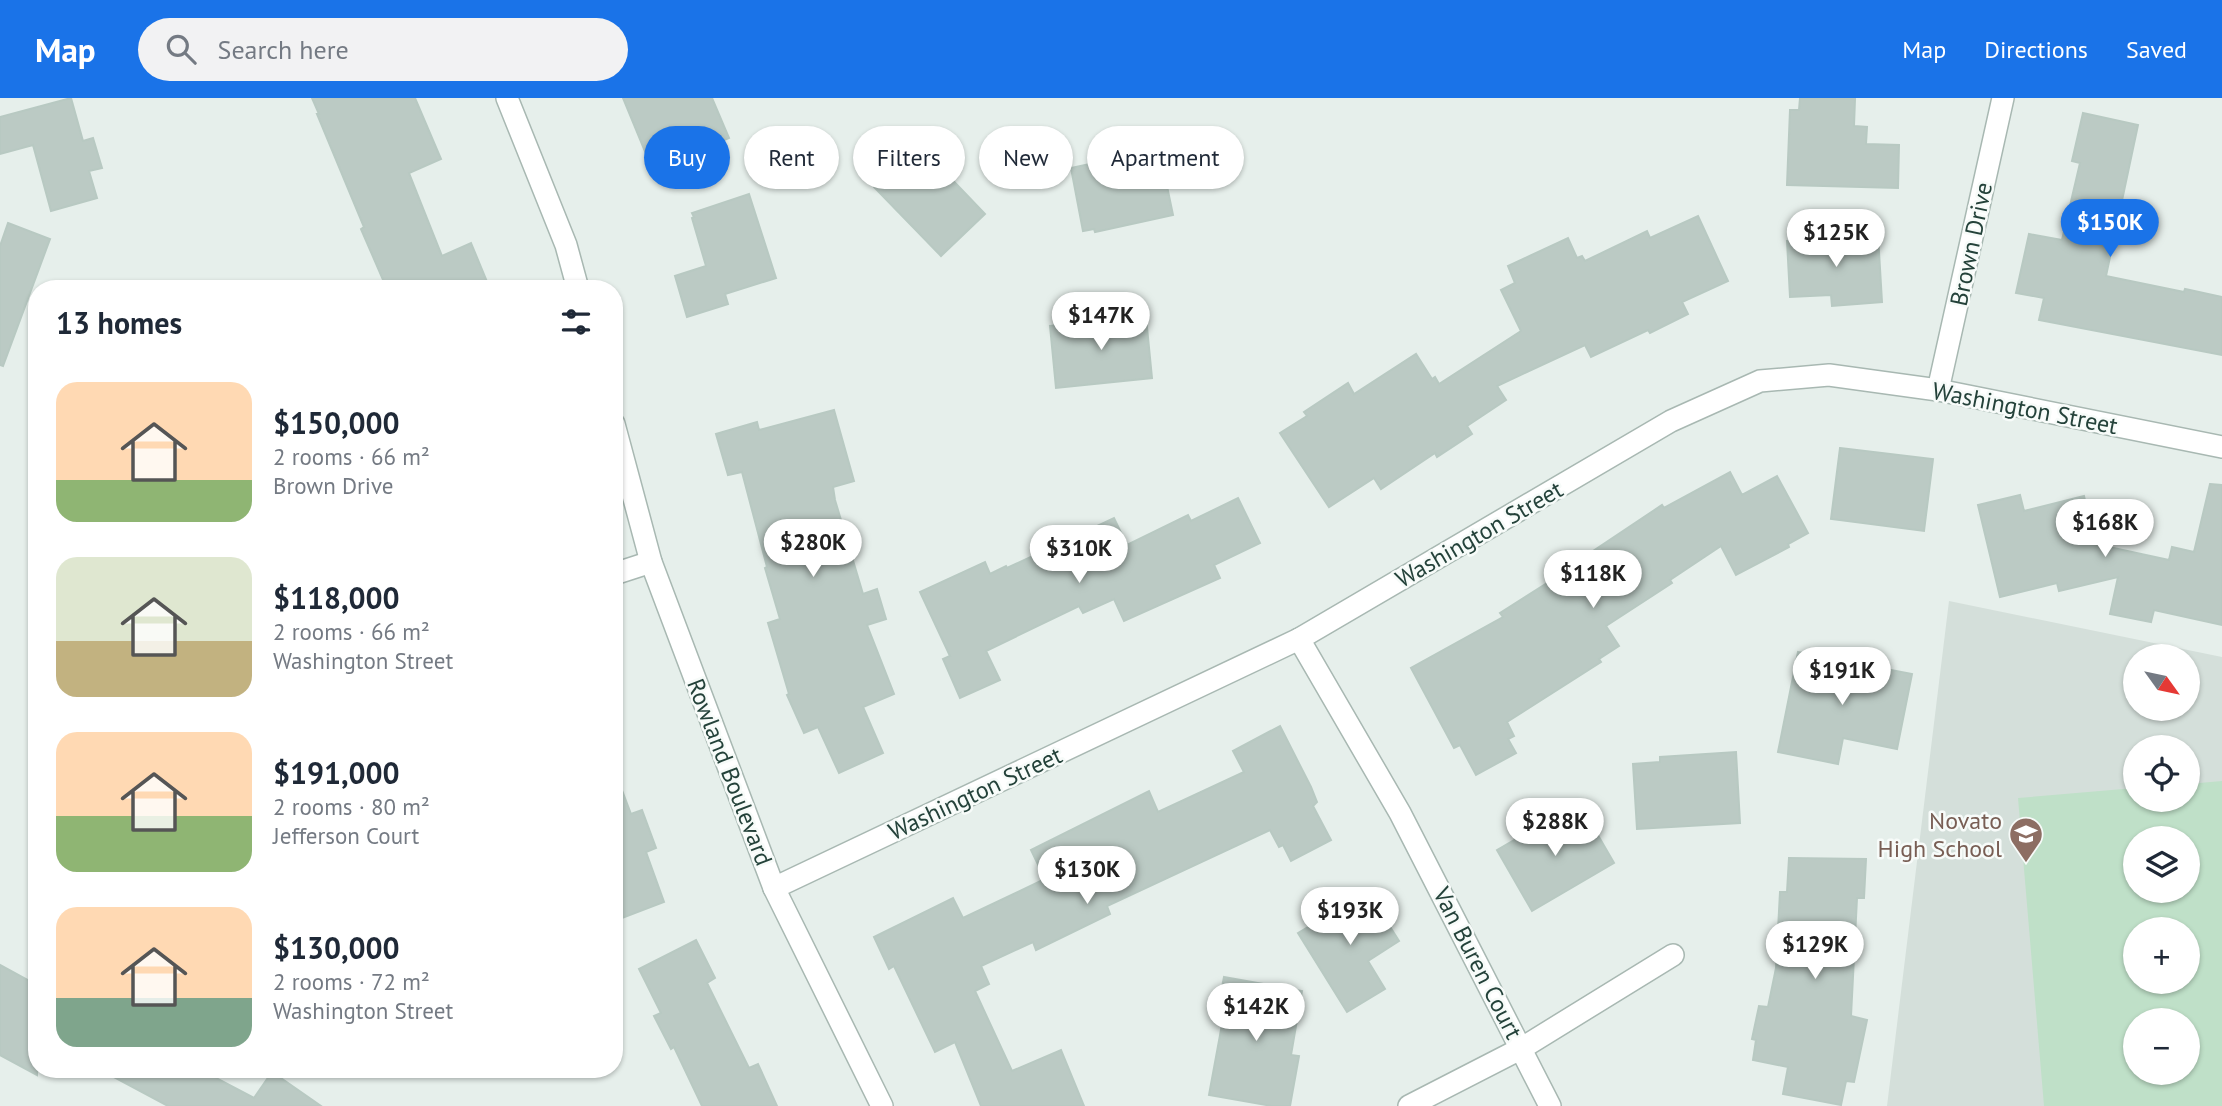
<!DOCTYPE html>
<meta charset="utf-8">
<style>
:root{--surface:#fff;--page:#f2f2f3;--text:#1f2937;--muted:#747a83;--accent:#1a73e8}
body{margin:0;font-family:"PT Sans",sans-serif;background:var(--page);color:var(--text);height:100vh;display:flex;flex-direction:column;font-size:26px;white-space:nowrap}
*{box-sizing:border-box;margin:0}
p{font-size:23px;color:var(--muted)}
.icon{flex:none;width:38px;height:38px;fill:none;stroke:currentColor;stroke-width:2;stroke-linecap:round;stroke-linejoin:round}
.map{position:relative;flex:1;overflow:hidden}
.drawer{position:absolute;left:28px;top:182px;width:595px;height:798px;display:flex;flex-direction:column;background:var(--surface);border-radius:28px;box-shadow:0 2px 5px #0004}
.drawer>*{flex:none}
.guide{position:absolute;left:644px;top:28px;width:665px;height:63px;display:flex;gap:14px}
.needle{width:46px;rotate:123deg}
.fabs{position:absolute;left:2123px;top:546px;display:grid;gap:14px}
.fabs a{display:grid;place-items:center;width:77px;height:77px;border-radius:50%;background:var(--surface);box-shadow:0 2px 5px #0004;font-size:35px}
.price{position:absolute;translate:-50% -60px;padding:0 16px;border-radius:24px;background:#fff;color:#222;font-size:23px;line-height:46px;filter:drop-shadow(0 2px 4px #0008)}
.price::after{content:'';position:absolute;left:50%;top:42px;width:21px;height:16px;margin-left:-10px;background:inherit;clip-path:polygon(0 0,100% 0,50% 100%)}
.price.selected{background:var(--accent);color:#fff}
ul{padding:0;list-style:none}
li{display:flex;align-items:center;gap:21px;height:175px;padding:0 28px}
li span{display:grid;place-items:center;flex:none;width:196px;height:140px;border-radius:21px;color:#555}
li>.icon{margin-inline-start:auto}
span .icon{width:84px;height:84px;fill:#fffc;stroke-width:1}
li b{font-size:30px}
h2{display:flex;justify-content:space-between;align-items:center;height:84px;padding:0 28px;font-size:30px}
.pill{padding:0 24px;border-radius:32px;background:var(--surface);box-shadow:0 2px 5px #0004;font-size:24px;line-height:63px}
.pill.selected{background:var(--accent);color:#fff}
header{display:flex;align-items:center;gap:42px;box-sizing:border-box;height:98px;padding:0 35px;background:var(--accent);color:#fff}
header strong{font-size:33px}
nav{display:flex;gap:38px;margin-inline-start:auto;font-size:24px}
.search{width:490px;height:63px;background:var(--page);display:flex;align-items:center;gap:18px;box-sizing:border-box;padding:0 24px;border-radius:38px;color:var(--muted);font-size:26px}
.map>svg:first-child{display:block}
.built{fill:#d4dfda;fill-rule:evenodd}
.green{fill:#bfe0c8;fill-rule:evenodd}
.building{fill:#bbcac4;stroke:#b8c9c2;stroke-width:2}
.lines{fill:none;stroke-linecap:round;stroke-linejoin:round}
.minor-casing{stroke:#a8b8b2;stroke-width:24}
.minor{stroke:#fff;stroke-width:21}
.labels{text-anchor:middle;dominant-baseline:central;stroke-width:5;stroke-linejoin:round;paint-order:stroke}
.street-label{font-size:24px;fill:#24423a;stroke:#f7fbf9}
.education-label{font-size:24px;fill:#785e54;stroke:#f7fbf9;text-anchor:end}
</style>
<header>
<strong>Map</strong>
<div class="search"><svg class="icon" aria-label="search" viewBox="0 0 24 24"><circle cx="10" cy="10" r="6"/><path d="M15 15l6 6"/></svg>Search here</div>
<nav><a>Map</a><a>Directions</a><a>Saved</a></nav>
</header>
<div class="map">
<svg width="2222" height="1008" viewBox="0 0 2222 1008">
<rect width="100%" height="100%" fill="#e6efeb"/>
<path class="built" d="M 1949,503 L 2222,559 L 2222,1008 L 1887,1008 ZM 2135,558 L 2188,558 L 2188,611 L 2135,611 ZM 2135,649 L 2188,649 L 2188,702 L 2135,702 ZM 2135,740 L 2188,740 L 2188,793 L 2135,793 ZM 2135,831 L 2188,831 L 2188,884 L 2135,884 ZM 2135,922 L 2188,922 L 2188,975 L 2135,975 Z"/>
<path class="green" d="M 2222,683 L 2222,1008 L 2044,1008 L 2018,700 L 2135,690 L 2135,702 L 2188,702 L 2188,686 ZM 2135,740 L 2188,740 L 2188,793 L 2135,793 ZM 2135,831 L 2188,831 L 2188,884 L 2135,884 ZM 2135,922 L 2188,922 L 2188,975 L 2135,975 Z"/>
<g class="building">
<path d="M 71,0 L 83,43 L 93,40 L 102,70 L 89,73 L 97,100 L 51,113 L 33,47 L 0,56 L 0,19 Z"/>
<path d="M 312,0 L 415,0 L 441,61 L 409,75 L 442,158 L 471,145 L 490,191 L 387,191 L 361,131 L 364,129 L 317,16 L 319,16 Z"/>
<path d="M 623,0 L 712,0 L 729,40 L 653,73 Z"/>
<path d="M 1800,0 L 1855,1 L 1854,28 L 1867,29 L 1866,46 L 1899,47 L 1898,90 L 1787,87 L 1790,12 L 1799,12 Z"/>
<path d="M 2083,15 L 2138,27 L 2106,178 L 2184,194 L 2185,191 L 2222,199 L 2222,257 L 2039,222 L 2044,200 L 2016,195 L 2029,136 L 2062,142 L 2080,65 L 2072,63 Z"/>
<path d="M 918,46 L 985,116 L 941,158 L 874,89 Z"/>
<path d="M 1141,55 L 1144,73 L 1163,69 L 1173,117 L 1095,134 L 1094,131 L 1083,133 L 1071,70 Z"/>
<path d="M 749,96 L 776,180 L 725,196 L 728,206 L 687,219 L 675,178 L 706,168 L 692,120 L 694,119 L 692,115 Z"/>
<path d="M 1698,118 L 1728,183 L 1682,204 L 1688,216 L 1650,235 L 1648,232 L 1591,259 L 1585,247 L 1497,288 L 1506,302 L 1467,328 L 1472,336 L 1437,359 L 1435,355 L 1381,391 L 1374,380 L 1329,409 L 1280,335 L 1307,318 L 1304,314 L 1348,285 L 1354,296 L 1416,256 L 1432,281 L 1435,279 L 1439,286 L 1521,233 L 1501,192 L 1515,185 L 1508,168 L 1568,140 L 1577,160 L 1582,158 L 1585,163 L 1647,133 L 1650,140 Z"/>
<path d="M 8,125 L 50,141 L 3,268 L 0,267 L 0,148 Z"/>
<path d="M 1878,137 L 1882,204 L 1832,208 L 1831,197 L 1790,199 L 1787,143 Z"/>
<path d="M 1146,219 L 1152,280 L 1056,290 L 1050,228 Z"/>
<path d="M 834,312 L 854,383 L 833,389 L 835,402 L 863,496 L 877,491 L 886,521 L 867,527 L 894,596 L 863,609 L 883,655 L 839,675 L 818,629 L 804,635 L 787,597 L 789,596 L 768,525 L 780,521 L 765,470 L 767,469 L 742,374 L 728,377 L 716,336 L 757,324 L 759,332 Z"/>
<path d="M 1840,350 L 1933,361 L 1924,433 L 1831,421 Z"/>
<path d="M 1730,374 L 1742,397 L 1777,378 L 1808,435 L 1788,446 L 1789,449 L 1736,477 L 1721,448 L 1670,482 L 1672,485 L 1606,528 L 1619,548 L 1599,561 L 1601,564 L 1507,624 L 1514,638 L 1508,641 L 1516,655 L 1476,677 L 1460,647 L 1454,650 L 1411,570 L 1503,519 L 1500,515 L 1585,461 L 1584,459 L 1662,407 L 1664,410 Z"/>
<path d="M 2210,386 L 2222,387 L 2222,527 L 2154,512 L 2151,524 L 2110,516 L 2118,479 L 2059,493 L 2057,485 L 2000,499 L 1978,407 L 2020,397 L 2024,413 L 2084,398 L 2095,446 L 2169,462 L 2172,449 L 2194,454 Z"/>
<path d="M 1238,400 L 1260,445 L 1214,467 L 1220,480 L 1124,523 L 1114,501 L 1083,515 L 1079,508 L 986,553 L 1000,582 L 960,600 L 943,561 L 950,558 L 920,494 L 985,464 L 990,476 L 1006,468 L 1007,470 L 1114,420 L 1127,447 L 1188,417 L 1191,423 Z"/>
<path d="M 1798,554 L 1912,576 L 1897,651 L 1843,640 L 1838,666 L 1778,654 Z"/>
<path d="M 1280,628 L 1311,689 L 1317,704 L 1313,708 L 1331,742 L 1291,763 L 1283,747 L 1279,749 L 1270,732 L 1107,808 L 1110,816 L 1036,852 L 1033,844 L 981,868 L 989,886 L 975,893 L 1012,973 L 1061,952 L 1084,1008 L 981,1008 L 955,944 L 935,954 L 894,868 L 889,871 L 874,839 L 953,800 L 963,820 L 1045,781 L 1031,752 L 1149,693 L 1158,714 L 1244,674 L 1233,653 Z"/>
<path d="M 1736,654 L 1740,725 L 1637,731 L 1633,666 L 1660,664 L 1660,659 Z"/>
<path d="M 614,679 L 617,679 L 631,716 L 642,712 L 656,750 L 646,754 L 664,804 L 614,823 Z"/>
<path d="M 1581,708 L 1614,765 L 1532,813 L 1497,752 L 1550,721 L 1553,725 Z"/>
<path d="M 1789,760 L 1866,761 L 1864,800 L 1857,800 L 1851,918 L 1867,922 L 1854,984 L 1846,983 L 1841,1007 L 1783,996 L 1788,969 L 1753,962 L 1756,942 L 1752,941 L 1759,908 L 1768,909 L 1776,870 L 1780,794 L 1787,794 Z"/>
<path d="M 1359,791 L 1363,798 L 1368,794 L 1399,843 L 1368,863 L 1385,891 L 1347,914 L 1298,835 L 1313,826 L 1310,821 Z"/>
<path d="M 696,842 L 715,880 L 707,885 L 749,970 L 758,966 L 777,1008 L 702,1008 L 674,949 L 671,951 L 654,918 L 661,915 L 639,871 Z"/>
<path d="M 0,867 L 37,887 L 37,977 L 0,957 Z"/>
<path d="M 1224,879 L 1302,893 L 1291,957 L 1299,958 L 1290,1008 L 1272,1008 L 1209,997 L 1223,921 L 1216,920 Z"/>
<path d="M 99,971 L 199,971 L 254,1000 L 272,974 L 321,1008 L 168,1008 Z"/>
</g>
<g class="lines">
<g class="minor-casing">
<g id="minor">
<path d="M 507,0 L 566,147 L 578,191"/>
<path d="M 1938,292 L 2003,0"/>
<path d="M 614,326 L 651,464 L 774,790 L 882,1008"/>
<path d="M 614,476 L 651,464"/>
<path d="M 1299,541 L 1400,715 L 1550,1008"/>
<path d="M 774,790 L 1299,541 L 1671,323 L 1760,283 L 1829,277 L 1938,292 L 2222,349"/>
<path d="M 1409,1008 L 1522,950 L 1673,857"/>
</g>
</g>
<use href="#minor" class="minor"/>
</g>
<defs>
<g id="school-pin" transform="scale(1.75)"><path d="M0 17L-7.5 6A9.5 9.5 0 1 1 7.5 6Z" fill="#8d6e63" stroke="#f7fbf9"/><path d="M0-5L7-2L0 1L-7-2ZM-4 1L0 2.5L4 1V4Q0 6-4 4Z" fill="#fff"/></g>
</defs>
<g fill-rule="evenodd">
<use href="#school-pin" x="2026" y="736"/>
</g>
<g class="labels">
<g class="street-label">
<text transform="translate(1971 146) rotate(-78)">Brown Drive</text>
<text transform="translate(2025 310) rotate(11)">Washington Street</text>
<text transform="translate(1479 436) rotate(-30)">Washington Street</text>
<text transform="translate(730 674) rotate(69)">Rowland Boulevard</text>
<text transform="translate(975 695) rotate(-25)">Washington Street</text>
<text transform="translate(1478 865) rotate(63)">Van Buren Court</text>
</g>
<g class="education-label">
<text x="2002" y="722">Novato<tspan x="2002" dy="28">High School</tspan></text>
</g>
</g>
</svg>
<div class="fabs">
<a><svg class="needle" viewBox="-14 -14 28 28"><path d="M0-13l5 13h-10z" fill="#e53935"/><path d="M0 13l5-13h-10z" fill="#747a83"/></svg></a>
<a><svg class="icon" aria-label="locate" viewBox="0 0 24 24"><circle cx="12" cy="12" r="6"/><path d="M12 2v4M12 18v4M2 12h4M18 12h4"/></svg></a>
<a><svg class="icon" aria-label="layers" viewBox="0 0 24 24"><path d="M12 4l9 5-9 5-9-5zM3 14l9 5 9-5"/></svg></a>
<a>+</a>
<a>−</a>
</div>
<b class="price selected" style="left:2110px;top:161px">$150K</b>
<b class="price" style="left:1836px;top:171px">$125K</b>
<b class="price" style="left:1101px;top:254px">$147K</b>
<b class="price" style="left:2105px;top:461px">$168K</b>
<b class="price" style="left:813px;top:481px">$280K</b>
<b class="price" style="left:1079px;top:487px">$310K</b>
<b class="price" style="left:1593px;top:512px">$118K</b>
<b class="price" style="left:1842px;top:609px">$191K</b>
<b class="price" style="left:1555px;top:760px">$288K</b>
<b class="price" style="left:1087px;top:808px">$130K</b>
<b class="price" style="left:1350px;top:849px">$193K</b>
<b class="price" style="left:1815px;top:883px">$129K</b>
<b class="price" style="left:1256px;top:945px">$142K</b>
<div class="guide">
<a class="pill selected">Buy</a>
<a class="pill">Rent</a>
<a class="pill">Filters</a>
<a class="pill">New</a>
<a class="pill">Apartment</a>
</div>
<section class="drawer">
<h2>13 homes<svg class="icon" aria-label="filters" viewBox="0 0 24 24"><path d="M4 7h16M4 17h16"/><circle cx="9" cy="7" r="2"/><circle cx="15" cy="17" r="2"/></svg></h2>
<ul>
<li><span style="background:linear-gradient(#ffd9b3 70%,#8fb573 0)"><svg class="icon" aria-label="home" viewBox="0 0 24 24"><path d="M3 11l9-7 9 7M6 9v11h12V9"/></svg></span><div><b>$150,000</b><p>2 rooms · 66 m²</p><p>Brown Drive</p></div></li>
<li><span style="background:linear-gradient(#dfe7d0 60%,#c2b280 0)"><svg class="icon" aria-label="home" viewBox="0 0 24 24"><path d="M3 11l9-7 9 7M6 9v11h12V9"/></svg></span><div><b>$118,000</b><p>2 rooms · 66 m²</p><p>Washington Street</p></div></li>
<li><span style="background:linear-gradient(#ffd9b3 60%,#8fb573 0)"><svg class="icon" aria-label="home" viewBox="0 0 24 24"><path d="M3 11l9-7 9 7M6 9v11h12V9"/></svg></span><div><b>$191,000</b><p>2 rooms · 80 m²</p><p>Jefferson Court</p></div></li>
<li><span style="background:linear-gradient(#ffd9b3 65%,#7fa58c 0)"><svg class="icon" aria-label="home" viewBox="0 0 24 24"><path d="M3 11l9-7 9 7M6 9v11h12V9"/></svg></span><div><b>$130,000</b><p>2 rooms · 72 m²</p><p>Washington Street</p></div></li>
</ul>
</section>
</div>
